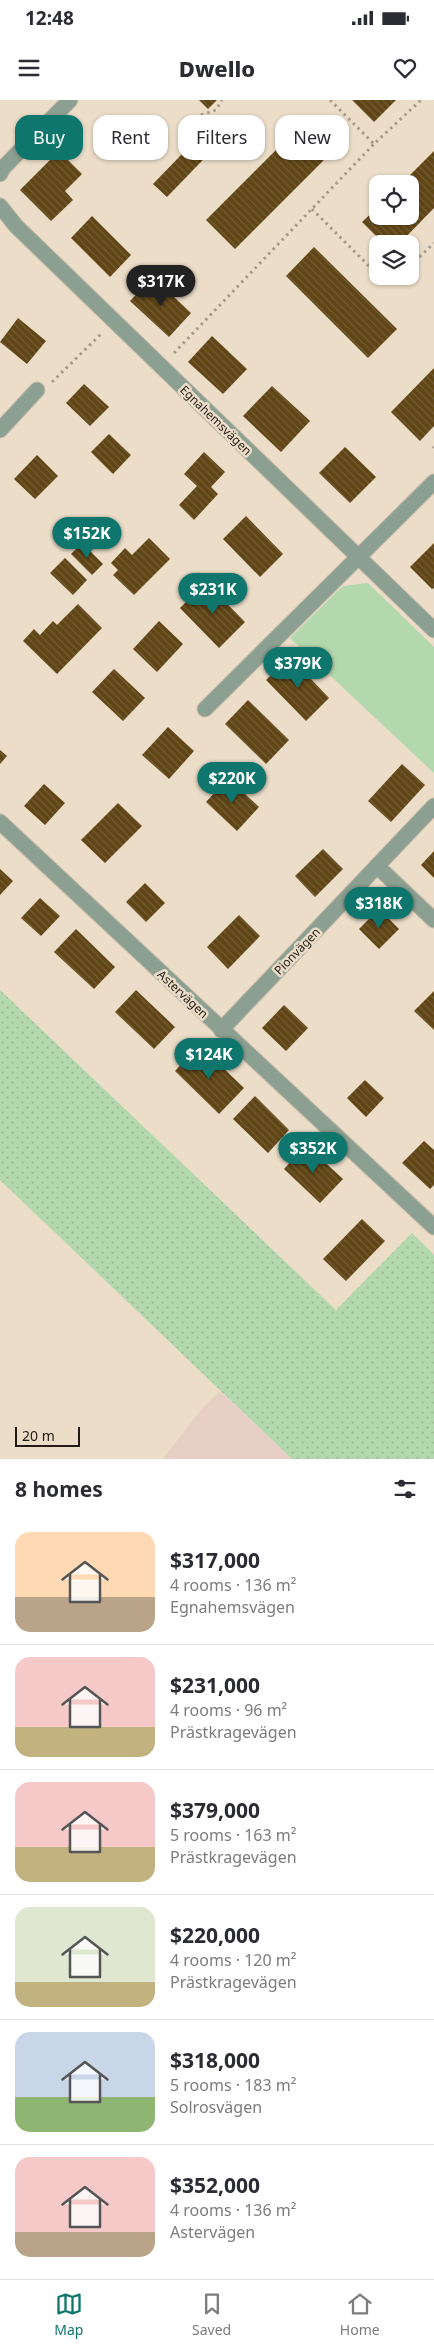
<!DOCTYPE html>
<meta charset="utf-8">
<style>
:root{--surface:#fff;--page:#f2f2f3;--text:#2b2b33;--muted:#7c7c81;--line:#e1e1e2;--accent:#0f766e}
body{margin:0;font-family:"Noto Sans",sans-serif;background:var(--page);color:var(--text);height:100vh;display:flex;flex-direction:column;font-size:19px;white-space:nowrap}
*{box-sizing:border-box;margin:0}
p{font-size:16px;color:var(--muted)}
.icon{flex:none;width:28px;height:28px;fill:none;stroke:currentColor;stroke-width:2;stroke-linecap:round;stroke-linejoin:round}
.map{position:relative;height:1359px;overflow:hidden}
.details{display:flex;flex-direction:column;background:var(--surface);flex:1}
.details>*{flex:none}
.guide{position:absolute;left:15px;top:15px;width:405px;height:45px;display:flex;gap:10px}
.tools{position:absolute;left:369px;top:75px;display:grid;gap:10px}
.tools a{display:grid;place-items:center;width:50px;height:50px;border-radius:10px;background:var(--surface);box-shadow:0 1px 4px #0004;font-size:25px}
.scale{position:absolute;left:15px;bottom:12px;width:65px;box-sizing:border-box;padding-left:5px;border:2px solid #211b14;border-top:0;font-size:14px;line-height:18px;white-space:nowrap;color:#211b14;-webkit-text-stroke:4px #ebddc8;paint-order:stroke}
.price{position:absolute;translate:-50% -42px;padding:0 11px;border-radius:18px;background:var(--accent);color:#fff;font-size:16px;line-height:32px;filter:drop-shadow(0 1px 2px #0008)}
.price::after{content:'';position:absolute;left:50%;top:30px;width:15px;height:11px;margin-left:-8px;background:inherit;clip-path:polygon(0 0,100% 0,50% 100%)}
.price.active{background:#222;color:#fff}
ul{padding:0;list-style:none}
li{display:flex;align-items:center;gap:15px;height:125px;padding:0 15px}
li+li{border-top:1px solid var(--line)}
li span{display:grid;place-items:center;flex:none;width:140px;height:100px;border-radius:15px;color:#555}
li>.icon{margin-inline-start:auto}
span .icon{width:60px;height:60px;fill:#fffc;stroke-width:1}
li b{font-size:21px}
h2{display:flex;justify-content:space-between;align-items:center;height:60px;padding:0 15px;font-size:21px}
.pill{padding:0 18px;border-radius:15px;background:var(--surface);box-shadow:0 1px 4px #0004;font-size:18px;line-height:45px}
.pill.active{background:var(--accent);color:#fff}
.status{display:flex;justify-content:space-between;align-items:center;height:35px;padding:0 25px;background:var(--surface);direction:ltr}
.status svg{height:14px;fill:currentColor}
header{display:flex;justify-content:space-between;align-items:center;height:65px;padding:0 15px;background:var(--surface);font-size:22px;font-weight:800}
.tabs{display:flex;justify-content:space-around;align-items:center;height:70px;border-top:1px solid var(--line);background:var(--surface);font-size:14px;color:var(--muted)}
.tabs a{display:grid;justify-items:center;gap:2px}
.tabs .active{color:var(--accent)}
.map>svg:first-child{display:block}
.industrial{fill:#e7cfc6}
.grass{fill:url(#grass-dots)}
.green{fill:#b4d8ae}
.building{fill:url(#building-back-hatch)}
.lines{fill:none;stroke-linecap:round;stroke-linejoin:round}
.minor-casing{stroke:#c7baa8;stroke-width:17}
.path{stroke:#a69b8b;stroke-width:3;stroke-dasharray:2.5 4;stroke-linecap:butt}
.minor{stroke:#8ba091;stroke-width:15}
.labels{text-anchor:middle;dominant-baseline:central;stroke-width:5;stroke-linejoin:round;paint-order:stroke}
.street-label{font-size:12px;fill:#211b14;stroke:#ebddc8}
</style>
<div class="status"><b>12:48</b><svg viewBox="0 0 49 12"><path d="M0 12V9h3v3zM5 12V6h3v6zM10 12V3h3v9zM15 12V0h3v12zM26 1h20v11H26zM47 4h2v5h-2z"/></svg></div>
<header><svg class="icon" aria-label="menu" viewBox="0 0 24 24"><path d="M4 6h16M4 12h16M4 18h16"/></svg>Dwello<svg class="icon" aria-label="heart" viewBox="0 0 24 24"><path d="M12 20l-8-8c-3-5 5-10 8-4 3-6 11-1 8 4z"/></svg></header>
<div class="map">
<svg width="434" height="1359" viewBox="0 0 434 1359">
<defs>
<pattern id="grass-dots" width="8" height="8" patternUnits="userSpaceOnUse" patternTransform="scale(1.25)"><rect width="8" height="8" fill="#b4d8ae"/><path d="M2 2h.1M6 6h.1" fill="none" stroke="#9ab995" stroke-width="1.8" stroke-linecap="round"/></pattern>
<pattern id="building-back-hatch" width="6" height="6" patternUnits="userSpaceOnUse" patternTransform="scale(1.25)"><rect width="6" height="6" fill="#604515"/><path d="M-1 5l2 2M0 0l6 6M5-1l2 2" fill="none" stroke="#725d36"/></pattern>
</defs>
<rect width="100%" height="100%" fill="#ebddc8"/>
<path class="industrial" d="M 220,1291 L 247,1317 L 292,1359 L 163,1359 L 199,1312 Z"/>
<path class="grass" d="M 0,890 L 336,1210 L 412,1133 L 434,1155 L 434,1359 L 292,1359 L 0,1080 Z"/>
<path class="green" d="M 368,483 L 434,547 L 434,673 L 290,538 L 343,486 Z"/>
<g class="building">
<path d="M 199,0 L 217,0 L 208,9 Z"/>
<path d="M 352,0 L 396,0 L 374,22 Z"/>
<path d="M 212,23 L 226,36 L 167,97 L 153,84 Z"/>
<path d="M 300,26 L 329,55 L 235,149 L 206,120 Z"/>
<path d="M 59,51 L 82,74 L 65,91 L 73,100 L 51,121 L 20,90 Z"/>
<path d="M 434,51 L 434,108 L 399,144 L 384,144 L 362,122 L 378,107 L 378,116 L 410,116 L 410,84 L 401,84 Z"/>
<path d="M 92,116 L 131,155 L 110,177 L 71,138 Z"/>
<path d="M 314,147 L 397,229 L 368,258 L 286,176 Z"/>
<path d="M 153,177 L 191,213 L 169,237 L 130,201 Z"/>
<path d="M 18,218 L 46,241 L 27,264 L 0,242 Z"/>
<path d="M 212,236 L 247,269 L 223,294 L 188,262 Z"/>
<path d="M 434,268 L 434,326 L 420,341 L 391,312 Z"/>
<path d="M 84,284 L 109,307 L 90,326 L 66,303 Z"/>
<path d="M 272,286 L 310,321 L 281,352 L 243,316 Z"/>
<path d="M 109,334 L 131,355 L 113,374 L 91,352 Z"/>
<path d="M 345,347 L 376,377 L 350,403 L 319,373 Z"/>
<path d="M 204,352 L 225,372 L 211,387 L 218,394 L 194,420 L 179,405 L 197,386 L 184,374 Z"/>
<path d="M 37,355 L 58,376 L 35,399 L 14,379 Z"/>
<path d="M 246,416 L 283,454 L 260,477 L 223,439 Z"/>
<path d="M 149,438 L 170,459 L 134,495 L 113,475 L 118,470 L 111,463 L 125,448 L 132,455 Z"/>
<path d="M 82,443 L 103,464 L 92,475 L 71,454 Z"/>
<path d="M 434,443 L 434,488 L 432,489 L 410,467 Z"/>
<path d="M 65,458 L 87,480 L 73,495 L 50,473 Z"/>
<path d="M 206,482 L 245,522 L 219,548 L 180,508 Z"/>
<path d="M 78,504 L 102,528 L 57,574 L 23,541 L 34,529 L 40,535 L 53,521 L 57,525 Z"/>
<path d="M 159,521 L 183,544 L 157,572 L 133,549 Z"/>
<path d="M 290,557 L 329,598 L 306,621 L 266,580 Z"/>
<path d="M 114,569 L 145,598 L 123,621 L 92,592 Z"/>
<path d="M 248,600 L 289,640 L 266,664 L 225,624 Z"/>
<path d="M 168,627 L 194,651 L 169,679 L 142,655 Z"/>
<path d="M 0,650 L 7,656 L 0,664 Z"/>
<path d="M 402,664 L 425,685 L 391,722 L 368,701 Z"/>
<path d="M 228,678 L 259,707 L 237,731 L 206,702 Z"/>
<path d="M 44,684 L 65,703 L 45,725 L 24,706 Z"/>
<path d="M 118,703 L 142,726 L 105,763 L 81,740 Z"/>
<path d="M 323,749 L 343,769 L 315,797 L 295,776 Z"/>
<path d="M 434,751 L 434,778 L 421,765 Z"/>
<path d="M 0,769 L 13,781 L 0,795 Z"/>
<path d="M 145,783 L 165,803 L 146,822 L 126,802 Z"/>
<path d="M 40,798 L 60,816 L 41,836 L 21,818 Z"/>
<path d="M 379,809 L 399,829 L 379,849 L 359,829 Z"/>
<path d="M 239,815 L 260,836 L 228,869 L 207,847 Z"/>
<path d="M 76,829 L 115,867 L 94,889 L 54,852 Z"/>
<path d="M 136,890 L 175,927 L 154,949 L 115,912 Z"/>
<path d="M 434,891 L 434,930 L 414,911 Z"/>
<path d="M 284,905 L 308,928 L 286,951 L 262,928 Z"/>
<path d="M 199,945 L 244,988 L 219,1014 L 175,971 Z"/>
<path d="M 365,980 L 384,998 L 366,1017 L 347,998 Z"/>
<path d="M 255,996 L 289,1030 L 268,1053 L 233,1019 Z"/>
<path d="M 424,1041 L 434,1050 L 434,1085 L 430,1089 L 402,1063 Z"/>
<path d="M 306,1045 L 343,1079 L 320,1103 L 284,1069 Z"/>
<path d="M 362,1119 L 385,1141 L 346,1181 L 323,1159 Z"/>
</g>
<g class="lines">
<g class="minor-casing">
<g id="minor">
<path d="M 0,74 L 3,68 L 70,0"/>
<path d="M 0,106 L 16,126 L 434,530"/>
<path d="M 0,330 L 37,290"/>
<path d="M 205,609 L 434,382"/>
<path d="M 0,722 L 434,1127"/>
<path d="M 377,766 L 434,820"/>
<path d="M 221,930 L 434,706"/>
</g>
</g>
<g class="path">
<path d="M 330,0 L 374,44 L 421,0"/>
<path d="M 201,15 L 216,10 L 222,0"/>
<path d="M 312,109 L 378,175"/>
<path d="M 410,166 L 434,143"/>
<path d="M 380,176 L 389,180 L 395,176"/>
<path d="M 174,253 L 374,44"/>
<path d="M 52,282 L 101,234"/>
<path d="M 433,348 L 434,347"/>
</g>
<use href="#minor" class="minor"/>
</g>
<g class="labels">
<g class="street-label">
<text transform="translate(216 320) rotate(44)">Egnahemsvägen</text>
<text transform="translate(297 851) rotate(-46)">Pionvägen</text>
<text transform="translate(183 894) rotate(43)">Astervägen</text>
</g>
</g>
</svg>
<div class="tools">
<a><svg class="icon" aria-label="locate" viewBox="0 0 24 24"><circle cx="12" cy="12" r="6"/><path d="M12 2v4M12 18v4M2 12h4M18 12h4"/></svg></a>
<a><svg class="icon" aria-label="layers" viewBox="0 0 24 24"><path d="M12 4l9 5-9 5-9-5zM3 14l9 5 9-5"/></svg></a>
</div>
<div class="scale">20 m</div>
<b class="price active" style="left:161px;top:207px">$317K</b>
<b class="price" style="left:87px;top:459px">$152K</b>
<b class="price" style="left:213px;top:515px">$231K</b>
<b class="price" style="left:298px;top:589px">$379K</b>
<b class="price" style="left:232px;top:704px">$220K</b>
<b class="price" style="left:379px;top:829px">$318K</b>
<b class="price" style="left:209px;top:980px">$124K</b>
<b class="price" style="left:313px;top:1074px">$352K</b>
<div class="guide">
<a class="pill active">Buy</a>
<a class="pill">Rent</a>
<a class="pill">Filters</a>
<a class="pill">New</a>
</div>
</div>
<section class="details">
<h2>8 homes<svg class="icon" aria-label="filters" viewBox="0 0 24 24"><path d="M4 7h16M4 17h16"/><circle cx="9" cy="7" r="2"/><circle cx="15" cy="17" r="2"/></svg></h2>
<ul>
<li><span style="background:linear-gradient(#ffd9b3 65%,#b9a48a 0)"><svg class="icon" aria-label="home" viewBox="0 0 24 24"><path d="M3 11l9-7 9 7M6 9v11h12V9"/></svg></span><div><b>$317,000</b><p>4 rooms · 136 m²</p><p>Egnahemsvägen</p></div></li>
<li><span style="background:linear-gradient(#f6c9c9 70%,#c2b280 0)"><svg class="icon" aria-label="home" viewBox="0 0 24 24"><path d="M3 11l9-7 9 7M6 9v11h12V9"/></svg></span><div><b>$231,000</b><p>4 rooms · 96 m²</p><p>Prästkragevägen</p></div></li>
<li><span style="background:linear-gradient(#f6c9c9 65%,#c2b280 0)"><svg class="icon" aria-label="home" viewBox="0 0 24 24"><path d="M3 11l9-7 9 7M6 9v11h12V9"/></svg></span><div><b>$379,000</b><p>5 rooms · 163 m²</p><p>Prästkragevägen</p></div></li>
<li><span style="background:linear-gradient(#dfe7d0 75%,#c2b280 0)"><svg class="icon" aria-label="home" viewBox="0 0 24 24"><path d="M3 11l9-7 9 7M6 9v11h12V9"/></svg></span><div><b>$220,000</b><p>4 rooms · 120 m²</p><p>Prästkragevägen</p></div></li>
<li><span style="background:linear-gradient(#c9d6e8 65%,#8fb573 0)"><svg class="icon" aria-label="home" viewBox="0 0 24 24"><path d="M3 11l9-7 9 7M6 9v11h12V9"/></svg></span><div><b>$318,000</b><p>5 rooms · 183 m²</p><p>Solrosvägen</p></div></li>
<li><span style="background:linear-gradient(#f6c9c9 75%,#b9a48a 0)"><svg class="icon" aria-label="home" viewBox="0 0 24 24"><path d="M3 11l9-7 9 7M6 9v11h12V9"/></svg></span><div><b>$352,000</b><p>4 rooms · 136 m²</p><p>Astervägen</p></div></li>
</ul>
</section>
<nav class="tabs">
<a class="active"><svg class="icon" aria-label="map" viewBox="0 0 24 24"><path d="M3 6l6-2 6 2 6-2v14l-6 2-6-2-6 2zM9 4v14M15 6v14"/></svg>Map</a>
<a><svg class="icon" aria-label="saved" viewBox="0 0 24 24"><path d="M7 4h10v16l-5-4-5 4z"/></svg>Saved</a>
<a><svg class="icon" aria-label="home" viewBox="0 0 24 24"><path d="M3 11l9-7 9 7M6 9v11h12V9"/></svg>Home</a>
</nav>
